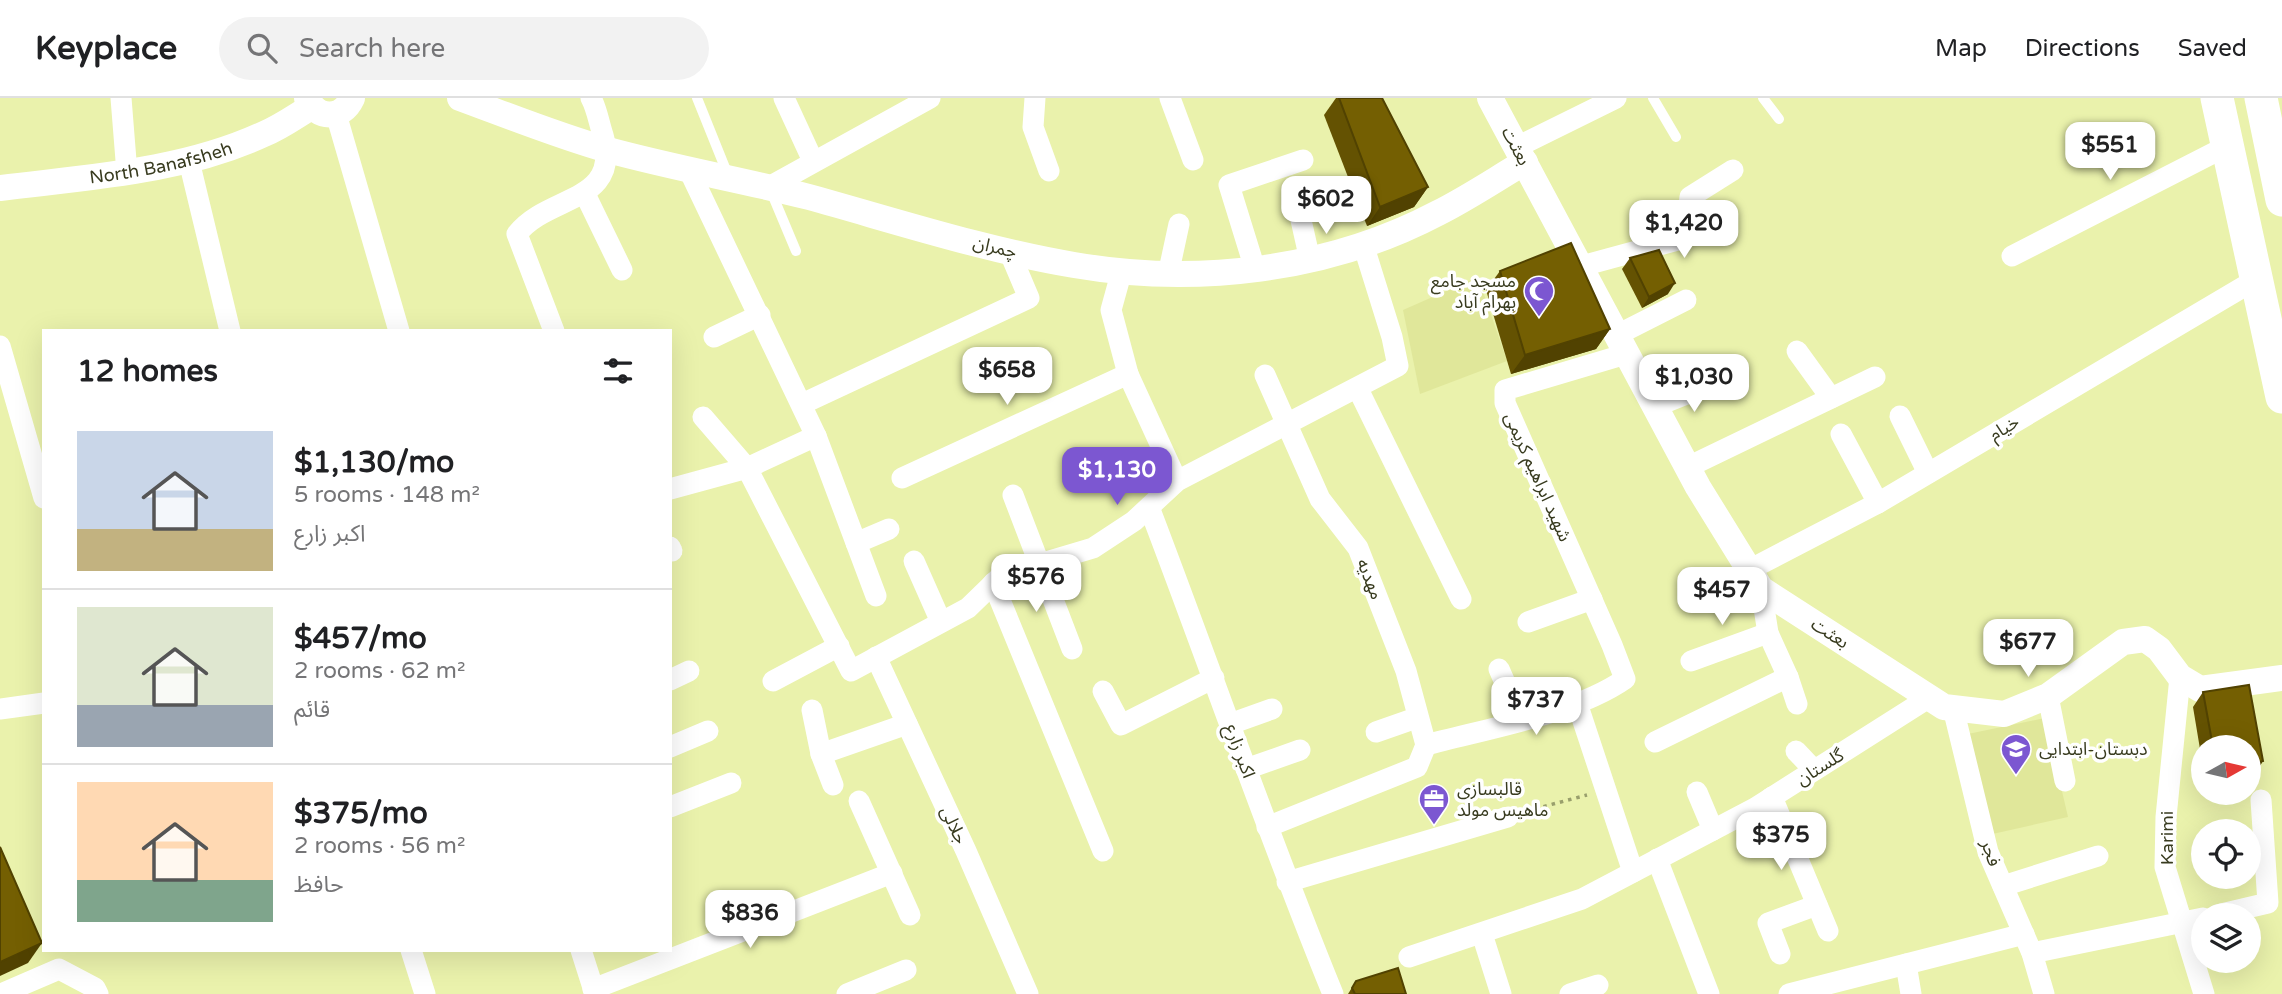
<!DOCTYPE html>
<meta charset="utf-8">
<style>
:root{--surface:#fff;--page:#f2f2f2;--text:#202124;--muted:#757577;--line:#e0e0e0;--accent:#7c57d1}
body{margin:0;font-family:"Varela Round","Noto Sans Arabic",sans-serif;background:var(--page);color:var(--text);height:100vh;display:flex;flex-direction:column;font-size:26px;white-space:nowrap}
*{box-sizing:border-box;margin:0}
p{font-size:23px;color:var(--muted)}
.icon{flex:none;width:38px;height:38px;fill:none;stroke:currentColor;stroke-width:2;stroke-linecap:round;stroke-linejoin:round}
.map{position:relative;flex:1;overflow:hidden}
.side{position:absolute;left:42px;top:231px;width:630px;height:623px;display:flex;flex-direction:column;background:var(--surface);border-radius:0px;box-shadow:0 7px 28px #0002}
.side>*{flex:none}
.needle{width:46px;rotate:82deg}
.tools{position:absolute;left:2191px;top:637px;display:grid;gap:14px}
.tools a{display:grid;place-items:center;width:70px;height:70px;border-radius:50%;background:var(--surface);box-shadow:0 7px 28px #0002;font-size:35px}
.price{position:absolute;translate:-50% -60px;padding:0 16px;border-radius:14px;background:#fff;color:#222;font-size:23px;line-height:46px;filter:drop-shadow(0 2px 4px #0008)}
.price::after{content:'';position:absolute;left:50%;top:42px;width:21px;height:16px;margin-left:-10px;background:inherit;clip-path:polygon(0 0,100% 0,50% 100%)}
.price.selected{background:var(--accent);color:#fff}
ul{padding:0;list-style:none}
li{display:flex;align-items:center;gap:21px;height:175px;padding:0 35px}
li+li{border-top:2px solid var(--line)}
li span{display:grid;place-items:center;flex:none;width:196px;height:140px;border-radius:0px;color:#555}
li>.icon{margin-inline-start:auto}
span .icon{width:84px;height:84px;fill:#fffc;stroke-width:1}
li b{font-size:30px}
h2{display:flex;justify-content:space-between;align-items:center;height:84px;padding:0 35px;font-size:30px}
header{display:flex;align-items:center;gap:42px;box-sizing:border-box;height:98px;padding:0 35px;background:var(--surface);border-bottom:2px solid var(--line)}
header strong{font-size:33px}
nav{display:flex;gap:38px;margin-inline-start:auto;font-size:24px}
.search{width:490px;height:63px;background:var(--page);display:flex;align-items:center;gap:18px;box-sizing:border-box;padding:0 24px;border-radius:38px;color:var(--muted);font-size:26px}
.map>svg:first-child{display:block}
.built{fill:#e0e79a}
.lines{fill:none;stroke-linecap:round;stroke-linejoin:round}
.path{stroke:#999f6c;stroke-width:3.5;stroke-dasharray:3.5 5;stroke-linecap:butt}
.service{stroke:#fff;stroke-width:10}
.minor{stroke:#fff;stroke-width:21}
.tertiary{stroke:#fff;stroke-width:26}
.primary{stroke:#fff;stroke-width:33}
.wall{fill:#645202}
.shaded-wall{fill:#514201}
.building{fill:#745f02;stroke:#514201;stroke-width:2}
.labels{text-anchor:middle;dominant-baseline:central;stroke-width:7;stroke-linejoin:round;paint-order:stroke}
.street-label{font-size:18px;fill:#383b1f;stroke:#fff}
.poi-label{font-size:18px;fill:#383b1f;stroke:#fff;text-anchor:start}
</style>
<header>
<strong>Keyplace</strong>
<div class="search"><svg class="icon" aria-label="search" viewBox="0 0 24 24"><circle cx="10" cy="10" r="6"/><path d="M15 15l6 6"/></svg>Search here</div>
<nav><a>Map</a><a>Directions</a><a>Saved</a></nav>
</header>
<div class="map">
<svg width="2282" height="896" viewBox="0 0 2282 896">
<rect width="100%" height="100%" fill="#eaf2ac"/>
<g class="built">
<path d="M 1478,179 L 1507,263 L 1420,296 L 1403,212 Z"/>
<path d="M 2045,620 L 2068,719 L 1988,737 L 1963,637 Z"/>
</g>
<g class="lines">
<path class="path" d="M 1527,713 L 1587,697"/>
<g class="service">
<path d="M 697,0 L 728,77"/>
<path d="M 1653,0 L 1676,39"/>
<path d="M 1763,0 L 1779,21"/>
<path d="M 770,91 L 796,153"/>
</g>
<g class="minor">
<path d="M 121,0 L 127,75"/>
<path d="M 784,0 L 813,63"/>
<path d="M 1035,0 L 1033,29 L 1049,73"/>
<path d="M 1170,0 L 1193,62"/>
<path d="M 336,16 L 399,233"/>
<path d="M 1517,49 L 1616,0"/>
<path d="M 189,63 L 230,233"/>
<path d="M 688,70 L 816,338 L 876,498"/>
<path d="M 769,89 L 930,0"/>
<path d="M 585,96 L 622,172"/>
<path d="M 1301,122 L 1310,162"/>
<path d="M 2012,158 L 2227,48"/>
<path d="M 1578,169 L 1685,140 L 1690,99 L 1733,72"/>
<path d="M 1255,171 L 1229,87 L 1303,62"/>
<path d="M 1122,172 L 1111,212 L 1128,276 L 1177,383"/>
<path d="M 1168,177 L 1179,126"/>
<path d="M 554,233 L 517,136 C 548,96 622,106 603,37 C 599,25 597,11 591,0"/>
<path d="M 1615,238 L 1686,202"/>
<path d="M 714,239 L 760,217"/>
<path d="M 0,248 L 44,400"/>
<path d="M 1797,253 L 1831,300"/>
<path d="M 1265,277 L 1320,401 L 1358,450 L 1406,573 L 1426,647"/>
<path d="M 1358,291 L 1461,501"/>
<path d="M 802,306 L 1029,200 L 1009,153"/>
<path d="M 1654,309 L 1719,283"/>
<path d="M 1900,318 L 1928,375"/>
<path d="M 703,319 L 747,370 L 851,573 L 968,510 L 1002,477 L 1093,450 L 1134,423 L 1177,383 L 1398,268 L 1392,239 L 1363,146"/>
<path d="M 1841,336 L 1878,405"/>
<path d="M 1688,369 L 1875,279"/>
<path d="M 902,380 L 1128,276"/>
<path d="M 670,391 L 747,370 L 816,338"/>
<path d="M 1013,397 L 1072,551"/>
<path d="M 1149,409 C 1211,571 1267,735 1333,896"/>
<path d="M 856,445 L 889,431"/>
<path d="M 670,449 L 672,453"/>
<path d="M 914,463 L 941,524"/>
<path d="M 1749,472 L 1878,405 L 2255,182"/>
<path d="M 993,485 L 1103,753"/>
<path d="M 1761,491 L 1768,535 L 1788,579 L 1797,606"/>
<path d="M 1528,524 L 1592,501"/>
<path d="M 876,559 L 966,753 L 1028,896"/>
<path d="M 1691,563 L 1768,535"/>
<path d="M 1499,571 L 1521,621"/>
<path d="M 2180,579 L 2166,719 L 2165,769 L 2204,896"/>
<path d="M 670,582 L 689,573"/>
<path d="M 773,583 L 839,548"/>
<path d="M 1103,593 L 1121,627 L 1214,580"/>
<path d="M 2048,598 L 2065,683"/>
<path d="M 1577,605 L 1633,774"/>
<path d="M 1953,610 L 1988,754 L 2032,855 L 2044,896"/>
<path d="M 0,611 L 44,605"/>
<path d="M 812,612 L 821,656 L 833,687"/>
<path d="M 1230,626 L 1272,611"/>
<path d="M 1376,634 L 1416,620"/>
<path d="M 1655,644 L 1788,579"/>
<path d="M 1426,647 C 1485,631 1575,616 1625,581 L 1612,547 L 1505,305 L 1505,292 L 1626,256"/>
<path d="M 670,649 L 708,633"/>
<path d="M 1796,653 L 1814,672"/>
<path d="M 821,656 L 907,626"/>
<path d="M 1246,671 L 1300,652"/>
<path d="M 1697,694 L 1713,732"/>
<path d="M 1772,699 L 1828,833"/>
<path d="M 859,703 L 910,817"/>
<path d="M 670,709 L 731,685"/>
<path d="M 1267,729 L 1417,669 L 1426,647"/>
<path d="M 1657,761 L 1709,896"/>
<path d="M 1287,784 L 1508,719"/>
<path d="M 2003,788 L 2098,758"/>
<path d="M 2217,817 L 2268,805 L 2261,702"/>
<path d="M 1482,836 L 1501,896"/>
<path d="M 411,852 L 425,896"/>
<path d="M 581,852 L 595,896"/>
<path d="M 2032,855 L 2203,820"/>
<path d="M 1780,856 L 1768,825 L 1817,807"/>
<path d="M 1409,859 L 1582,801 L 1755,710 L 1930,599"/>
<path d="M 1906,866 L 1911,896"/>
<path d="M 593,891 L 892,775"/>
<path d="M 1,896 L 59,871 L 95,890 L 98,896"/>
<path d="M 847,896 L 906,872"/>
<path d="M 1570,896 L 1598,887"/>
<path d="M 1789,896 L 2024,836"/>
</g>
<g class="tertiary">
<path d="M 307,0 C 317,22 342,22 352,0"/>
<path d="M 460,0 C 509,18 558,38 608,52 C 674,70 742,82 809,99 C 896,123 985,152 1074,167 C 1195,188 1328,173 1438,115 C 1468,100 1496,81 1525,64"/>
<path d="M 1490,0 L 1698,389 L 1761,491 L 1944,609 L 2004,616 L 2048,598 L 2123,544 L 2145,541 L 2159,551 L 2180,579 L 2200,591 L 2282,580"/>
<path id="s1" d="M 0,90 C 89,79 182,74 264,36 C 281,29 296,18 311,9"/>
</g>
<g class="primary">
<path d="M 2217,0 L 2282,299"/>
<path d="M 2261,0 L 2282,102"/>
</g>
</g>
<g class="wall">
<path d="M 1336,0 L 1382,0 L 1428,89 L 1414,109 L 1367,128 L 1324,17 Z"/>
<path d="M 1630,160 L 1668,196 L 1642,210 L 1622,171 Z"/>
<path d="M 1500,173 L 1610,231 L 1596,251 L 1511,276 L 1486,192 Z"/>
<path d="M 2249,587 L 2263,663 L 2253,678 L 2249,679 L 2249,649 L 2203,649 L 2203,669 L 2193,609 L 2203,594 Z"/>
<path d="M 1356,883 L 1406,896 L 1348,896 Z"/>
</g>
<g class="shaded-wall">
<path d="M 1428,89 L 1414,109 L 1367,128 L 1380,109 Z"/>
<path d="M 1675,185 L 1668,196 L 1642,210 L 1649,199 Z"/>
<path d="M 1610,231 L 1596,251 L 1511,276 L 1525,257 Z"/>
<path d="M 2263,663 L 2253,678 L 2249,679 L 2249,666 Z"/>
<path d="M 42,845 L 28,865 L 0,878 L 0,864 Z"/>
</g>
<g class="building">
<path d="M 1339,0 L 1382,0 L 1428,89 L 1380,109 Z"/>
<path d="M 1571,145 L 1610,231 L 1525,257 L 1500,173 Z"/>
<path d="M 1659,152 L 1675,185 L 1649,199 L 1630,160 Z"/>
<path d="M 2249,587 L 2263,663 L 2249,666 L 2249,649 L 2213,649 L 2203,594 Z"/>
<path d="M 0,749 L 42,845 L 0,864 Z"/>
<path d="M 1398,870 L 1406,896 L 1355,896 L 1352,890 L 1356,883 Z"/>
</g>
<defs>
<g id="mosque-pin" transform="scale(1.575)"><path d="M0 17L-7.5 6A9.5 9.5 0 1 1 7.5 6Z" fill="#7c57d1" stroke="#fff"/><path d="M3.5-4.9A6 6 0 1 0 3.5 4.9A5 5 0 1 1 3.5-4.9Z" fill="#fff"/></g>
<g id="school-pin" transform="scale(1.575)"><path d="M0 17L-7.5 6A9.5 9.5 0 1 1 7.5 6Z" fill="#7c57d1" stroke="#fff"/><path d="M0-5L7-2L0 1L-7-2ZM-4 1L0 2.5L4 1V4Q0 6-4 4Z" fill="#fff"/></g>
<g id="office-pin" transform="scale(1.575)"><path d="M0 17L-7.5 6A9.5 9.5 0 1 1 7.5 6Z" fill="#7c57d1" stroke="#fff"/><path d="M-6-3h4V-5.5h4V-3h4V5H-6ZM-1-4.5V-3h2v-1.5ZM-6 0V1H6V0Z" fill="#fff"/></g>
</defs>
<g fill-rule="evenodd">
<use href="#mosque-pin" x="1539" y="193"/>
<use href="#school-pin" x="2016" y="651"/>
<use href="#office-pin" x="1434" y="701"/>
</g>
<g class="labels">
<g class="street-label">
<text transform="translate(1516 48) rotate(62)">بعثت</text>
<text stroke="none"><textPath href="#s1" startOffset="163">North Banafsheh</textPath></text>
<text transform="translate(995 149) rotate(14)">چمران</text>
<text transform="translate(2004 330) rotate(-31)">خیام</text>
<text transform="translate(1538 379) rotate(66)">شهید ابراهیم کریمی</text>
<text transform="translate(1370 481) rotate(68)">مهدیه</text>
<text transform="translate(1830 535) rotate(33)">بعثت</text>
<text transform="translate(1240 653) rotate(70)">اکبر زارع</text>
<text transform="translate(1820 669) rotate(-32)">گلستان</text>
<text transform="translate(954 727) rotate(65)">جلالی</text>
<text transform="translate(2167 740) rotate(-90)">Karimi</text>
<text transform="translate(1991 755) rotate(71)">فجر</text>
</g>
<g class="poi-label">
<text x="1516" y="183" text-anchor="end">مسجد جامع<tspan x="1516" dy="21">بهرام آباد</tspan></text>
<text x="2039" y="651">دبستان-ابتدایی</text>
<text x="1457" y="691">قالبسازی<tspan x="1457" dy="21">ماهیس مولد</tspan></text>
</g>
</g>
</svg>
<div class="tools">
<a><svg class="needle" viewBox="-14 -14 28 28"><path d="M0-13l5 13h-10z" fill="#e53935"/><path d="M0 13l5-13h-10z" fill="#757577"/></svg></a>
<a><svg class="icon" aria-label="locate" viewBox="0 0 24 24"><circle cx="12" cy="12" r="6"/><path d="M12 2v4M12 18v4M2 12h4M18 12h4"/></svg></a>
<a><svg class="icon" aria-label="layers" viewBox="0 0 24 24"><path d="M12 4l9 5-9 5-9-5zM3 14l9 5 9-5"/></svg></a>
</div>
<b class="price" style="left:2110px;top:84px">$551</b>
<b class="price" style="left:1326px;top:138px">$602</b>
<b class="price" style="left:1684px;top:162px">$1,420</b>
<b class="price" style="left:1007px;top:309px">$658</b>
<b class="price" style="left:1694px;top:316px">$1,030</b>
<b class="price selected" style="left:1117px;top:409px">$1,130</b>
<b class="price" style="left:1036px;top:516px">$576</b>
<b class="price" style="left:1722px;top:529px">$457</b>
<b class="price" style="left:2028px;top:581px">$677</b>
<b class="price" style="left:1536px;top:639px">$737</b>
<b class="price" style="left:1781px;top:774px">$375</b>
<b class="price" style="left:750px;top:852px">$836</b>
<section class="side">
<h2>12 homes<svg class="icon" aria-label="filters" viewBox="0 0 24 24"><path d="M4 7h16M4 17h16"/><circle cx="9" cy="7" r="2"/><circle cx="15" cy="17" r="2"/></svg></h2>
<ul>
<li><span style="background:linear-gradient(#c9d6e8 70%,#c2b280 0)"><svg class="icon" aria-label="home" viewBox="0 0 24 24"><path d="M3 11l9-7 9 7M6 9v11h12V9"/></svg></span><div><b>$1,130/mo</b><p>5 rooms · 148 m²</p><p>اکبر زارع</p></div></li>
<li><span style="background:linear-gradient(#dfe7d0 70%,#9aa5b1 0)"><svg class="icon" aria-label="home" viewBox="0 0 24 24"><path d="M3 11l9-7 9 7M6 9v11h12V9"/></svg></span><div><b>$457/mo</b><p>2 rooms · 62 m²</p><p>قائم</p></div></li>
<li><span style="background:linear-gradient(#ffd9b3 70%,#7fa58c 0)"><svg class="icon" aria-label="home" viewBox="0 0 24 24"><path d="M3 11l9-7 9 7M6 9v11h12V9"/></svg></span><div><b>$375/mo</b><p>2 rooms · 56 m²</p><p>حافظ</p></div></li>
</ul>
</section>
</div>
